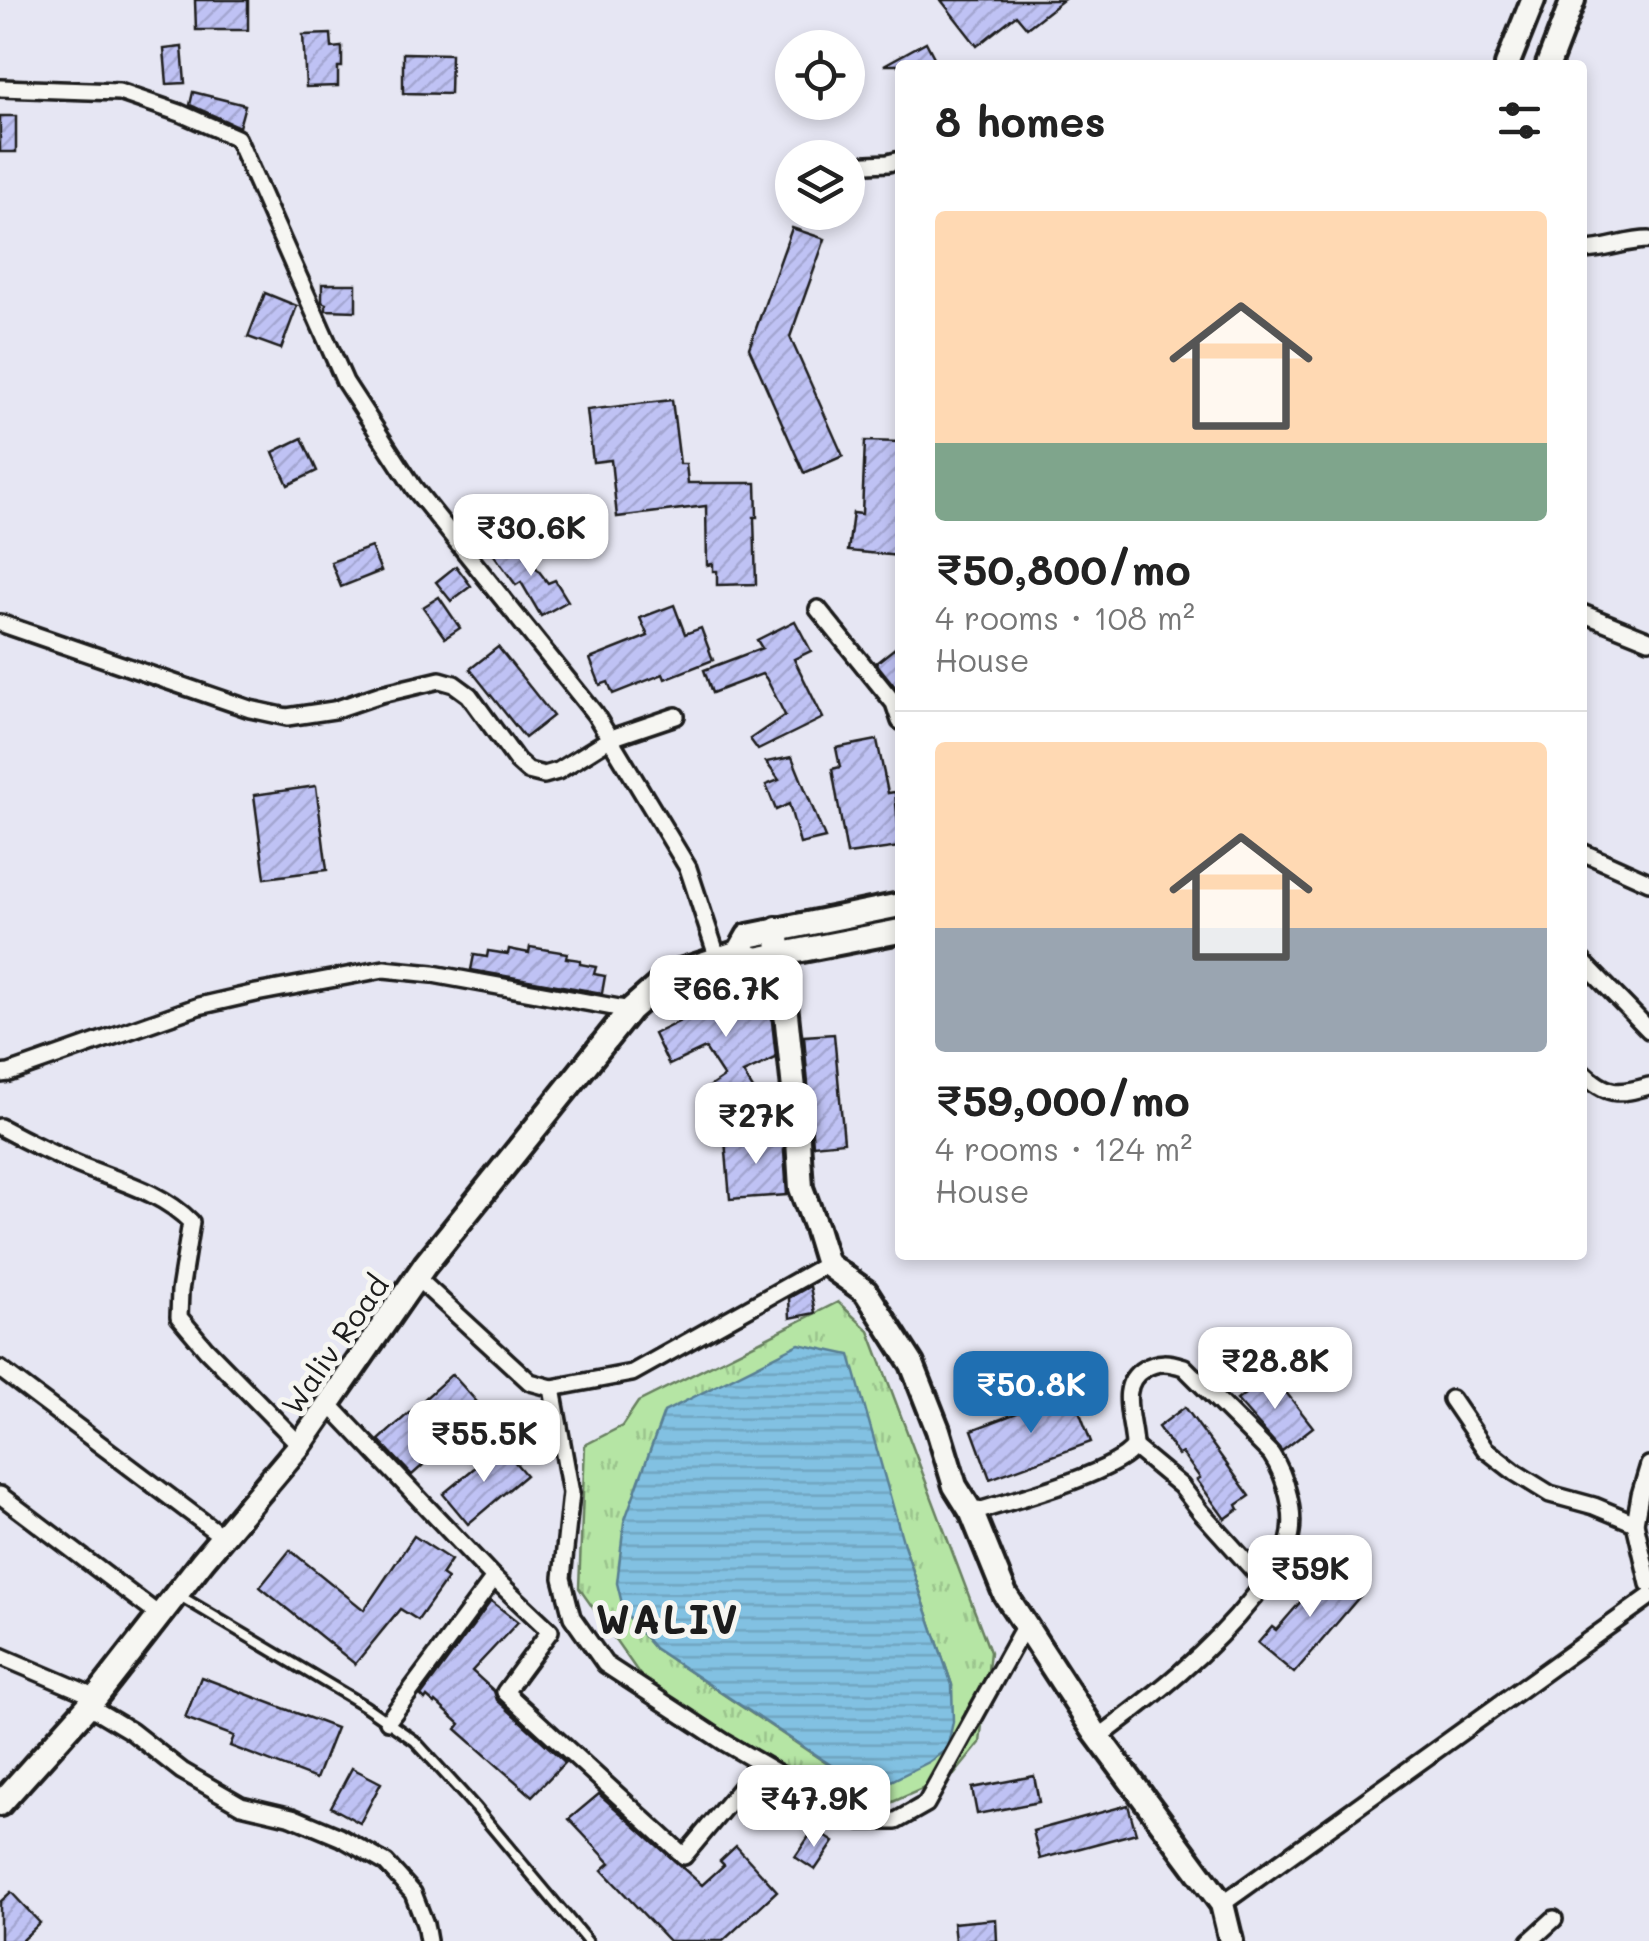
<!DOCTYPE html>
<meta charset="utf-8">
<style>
:root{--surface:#fff;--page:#f6f6f6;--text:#222;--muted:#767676;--line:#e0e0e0;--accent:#1f6fb2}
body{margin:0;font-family:Mali,sans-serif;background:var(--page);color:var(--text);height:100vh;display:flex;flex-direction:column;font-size:38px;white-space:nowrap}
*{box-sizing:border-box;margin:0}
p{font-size:32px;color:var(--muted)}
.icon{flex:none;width:55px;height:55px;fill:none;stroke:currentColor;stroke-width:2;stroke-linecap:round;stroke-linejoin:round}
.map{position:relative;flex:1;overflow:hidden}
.drawer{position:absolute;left:895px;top:60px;width:692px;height:1200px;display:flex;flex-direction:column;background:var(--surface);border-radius:10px;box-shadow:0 5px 15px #0003}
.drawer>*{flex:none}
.tools{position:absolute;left:775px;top:30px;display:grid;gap:20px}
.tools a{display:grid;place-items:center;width:90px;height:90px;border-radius:50%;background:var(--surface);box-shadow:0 5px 15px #0003;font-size:50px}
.price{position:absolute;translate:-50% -85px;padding:0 22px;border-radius:20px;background:#fff;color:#222;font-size:32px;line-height:65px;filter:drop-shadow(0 2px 5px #0008)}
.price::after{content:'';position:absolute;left:50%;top:60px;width:30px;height:22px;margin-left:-15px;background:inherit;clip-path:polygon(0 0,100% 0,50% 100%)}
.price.active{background:var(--accent);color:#fff}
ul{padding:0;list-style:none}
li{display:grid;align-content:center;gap:20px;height:530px;padding:0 40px}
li+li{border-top:2px solid var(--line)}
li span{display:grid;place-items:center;height:310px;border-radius:10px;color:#555}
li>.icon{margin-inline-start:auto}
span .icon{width:180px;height:180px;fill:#fffc;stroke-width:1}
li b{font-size:42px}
h2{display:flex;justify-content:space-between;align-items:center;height:120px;padding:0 40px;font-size:42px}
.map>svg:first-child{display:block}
.grass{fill:url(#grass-tufts);stroke:#688060;stroke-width:2.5;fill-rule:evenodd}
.water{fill:url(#water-rules);stroke:#597f93;stroke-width:2.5}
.building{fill:url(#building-hatch);stroke:#1c1c1c;stroke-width:2.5}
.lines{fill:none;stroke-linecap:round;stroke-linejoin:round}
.lane-casing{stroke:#1c1c1c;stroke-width:15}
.street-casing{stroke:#1c1c1c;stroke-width:22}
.secondary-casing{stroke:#1c1c1c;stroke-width:30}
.lane{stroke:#f6f6f2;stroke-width:8}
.street{stroke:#f6f6f2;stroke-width:15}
.secondary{stroke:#f6f6f2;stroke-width:22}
.labels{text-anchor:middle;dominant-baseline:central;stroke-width:10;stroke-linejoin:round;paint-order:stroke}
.street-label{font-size:30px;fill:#1c1c1c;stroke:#f6f6f2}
.district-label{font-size:40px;font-weight:bold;letter-spacing:2.5px;fill:#1c1c1c;stroke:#f6f6f2}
</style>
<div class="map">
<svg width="1649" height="1941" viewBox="0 0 1649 1941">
<defs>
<pattern id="grass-tufts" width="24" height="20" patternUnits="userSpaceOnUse" patternTransform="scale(2.5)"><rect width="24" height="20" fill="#b5e5a4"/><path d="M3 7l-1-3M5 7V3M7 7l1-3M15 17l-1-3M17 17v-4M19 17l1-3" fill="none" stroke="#9bc48d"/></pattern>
<pattern id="water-rules" width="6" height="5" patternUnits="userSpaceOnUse" patternTransform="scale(2.5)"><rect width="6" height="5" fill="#82c1e2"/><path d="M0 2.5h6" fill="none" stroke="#70a5c1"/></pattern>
<pattern id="building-hatch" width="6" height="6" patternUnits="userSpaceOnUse" patternTransform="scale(2.5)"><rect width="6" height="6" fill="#bfc2f4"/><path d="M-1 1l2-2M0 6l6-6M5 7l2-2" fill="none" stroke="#a4a6d1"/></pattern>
</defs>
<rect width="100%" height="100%" fill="#e6e6f3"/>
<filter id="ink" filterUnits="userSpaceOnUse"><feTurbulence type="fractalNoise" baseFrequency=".01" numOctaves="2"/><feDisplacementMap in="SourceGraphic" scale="20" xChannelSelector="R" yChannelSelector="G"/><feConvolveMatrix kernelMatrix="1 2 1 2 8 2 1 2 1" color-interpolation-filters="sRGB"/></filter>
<g filter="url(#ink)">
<path class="grass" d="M 838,1302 L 869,1331 L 990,1652 L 980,1743 L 954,1775 L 863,1815 L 772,1767 L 645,1682 L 579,1588 L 585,1445 L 622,1426 L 638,1402 ZM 904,1545 L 952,1685 L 835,1769 L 654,1648 L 624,1612 Z"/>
<path class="water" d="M 799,1344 L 850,1355 L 904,1545 L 952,1685 L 953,1722 L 947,1749 L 929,1762 L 885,1784 L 858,1783 L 654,1648 L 624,1612 L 617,1583 L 624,1522 L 664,1412 Z"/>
<g class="building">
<path d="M 195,0 L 248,0 L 248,30 L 196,30 Z"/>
<path d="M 941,0 L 1063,0 L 1027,28 L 1016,15 L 977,46 Z"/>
<path d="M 331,34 L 332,48 L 342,47 L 342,67 L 338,67 L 338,86 L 306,87 L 303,35 Z"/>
<path d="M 926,42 L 938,65 L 884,65 Z"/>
<path d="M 182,47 L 185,83 L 167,84 L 164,49 Z"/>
<path d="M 403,53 L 451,54 L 450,94 L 403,93 Z"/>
<path d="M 193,92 L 245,105 L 239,127 L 190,105 Z"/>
<rect x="0" y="116" width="16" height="36"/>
<path d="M 792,228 L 825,239 L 790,337 L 843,456 L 804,473 L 749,348 Z"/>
<path d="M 322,284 L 356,284 L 356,311 L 326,310 L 326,304 L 322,302 Z"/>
<path d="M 265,293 L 297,306 L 281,349 L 248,337 Z"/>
<path d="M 672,400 L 680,464 L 686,464 L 688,483 L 756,483 L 757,517 L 754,517 L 756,584 L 717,585 L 717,571 L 713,571 L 713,564 L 707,565 L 706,506 L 617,517 L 611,460 L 593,462 L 587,410 Z"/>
<path d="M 302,438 L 317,471 L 288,485 L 273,452 Z"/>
<path d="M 865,441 L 900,442 L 900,556 L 848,551 L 853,513 L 862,514 Z"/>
<path d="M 515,540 L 548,583 L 555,580 L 568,601 L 541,616 L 521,582 L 516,585 L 494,555 Z"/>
<path d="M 371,547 L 381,571 L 341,587 L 331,562 Z"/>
<path d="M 456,566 L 471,586 L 451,601 L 436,582 Z"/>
<path d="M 439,597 L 460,628 L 445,638 L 423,607 Z"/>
<path d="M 674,605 L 685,634 L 701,628 L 713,660 L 665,679 L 663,674 L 613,694 L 608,682 L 600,685 L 590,659 L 648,636 L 640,618 Z"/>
<path d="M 795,621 L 811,651 L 794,659 L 823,718 L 758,750 L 750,739 L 785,715 L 766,678 L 762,674 L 712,693 L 704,670 L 762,648 L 757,640 Z"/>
<path d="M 900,644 L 900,693 L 876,663 Z"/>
<path d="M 498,647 L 553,716 L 525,738 L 470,669 Z"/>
<path d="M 877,740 L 888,793 L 895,792 L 900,847 L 847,854 L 832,769 L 840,767 L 836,748 Z"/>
<path d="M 792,757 L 825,838 L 800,844 L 789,804 L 776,810 L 766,785 L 779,780 L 766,762 Z"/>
<path d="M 316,786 L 327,870 L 265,878 L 254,795 Z"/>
<path d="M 530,947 L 567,953 L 566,958 L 580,960 L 580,964 L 596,967 L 594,974 L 605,976 L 602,993 L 471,970 L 474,955 L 487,957 L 488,951 L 508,954 L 509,949 L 529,953 Z"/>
<path d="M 754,981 L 772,1021 L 776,1058 L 743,1073 L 755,1092 L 725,1111 L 709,1087 L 724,1077 L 705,1048 L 669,1065 L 654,1034 L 705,1009 L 703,1005 Z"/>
<path d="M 834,1034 L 844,1142 L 813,1145 L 804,1036 Z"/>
<path d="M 783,1136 L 787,1195 L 730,1199 L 725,1140 Z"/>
<path d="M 810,1286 L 815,1313 L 790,1318 L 789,1298 Z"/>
<path d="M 1271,1373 L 1313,1427 L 1282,1451 L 1237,1400 Z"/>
<path d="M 452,1374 L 484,1410 L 412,1475 L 379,1440 Z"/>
<path d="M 1072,1392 L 1091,1442 L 990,1479 L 972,1430 Z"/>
<path d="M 1185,1407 L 1250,1496 L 1237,1505 L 1239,1509 L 1225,1519 L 1197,1480 L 1200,1478 L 1182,1453 L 1178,1455 L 1158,1427 Z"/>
<path d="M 501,1446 L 526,1475 L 468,1524 L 443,1494 Z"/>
<path d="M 414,1536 L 451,1560 L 441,1575 L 447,1579 L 418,1620 L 400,1609 L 355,1664 L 260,1587 L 290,1550 L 364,1610 Z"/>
<path d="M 1325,1565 L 1360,1596 L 1294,1673 L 1258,1643 L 1272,1627 L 1276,1630 L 1315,1585 L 1311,1582 Z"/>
<path d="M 491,1601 L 518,1622 L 472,1671 L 494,1691 L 497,1700 L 565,1762 L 532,1796 L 456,1729 L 460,1724 L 436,1702 L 435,1704 L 427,1697 L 425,1700 L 421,1696 Z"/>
<path d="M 201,1677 L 336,1728 L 316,1779 L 230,1746 L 234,1736 L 185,1718 Z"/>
<path d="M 352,1768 L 381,1783 L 360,1823 L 331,1807 Z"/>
<path d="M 1034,1776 L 1039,1802 L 977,1814 L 972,1788 Z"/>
<path d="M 599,1794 L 702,1885 L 724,1865 L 720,1861 L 736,1846 L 777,1891 L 723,1941 L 669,1941 L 602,1870 L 610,1863 L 569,1819 Z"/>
<path d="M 1128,1805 L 1136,1833 L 1040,1859 L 1033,1831 Z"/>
<path d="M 814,1829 L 834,1842 L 815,1870 L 795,1857 Z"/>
<path d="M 11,1892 L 40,1923 L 21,1941 L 0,1941 L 0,1902 Z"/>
<path d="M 996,1919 L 997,1941 L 955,1941 L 953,1923 Z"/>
</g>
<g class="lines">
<g class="lane-casing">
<path id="lane" d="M 180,1596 L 365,1706 L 415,1741 L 475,1807 L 587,1941"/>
</g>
<g class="street-casing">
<g id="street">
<path d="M 0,88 L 119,92 L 180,113 L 237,138 L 345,382 L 414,488 L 595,714 L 688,868 L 718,959"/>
<path d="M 848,165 L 888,163 L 900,160"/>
<path d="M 1582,250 C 1607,250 1626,240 1649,240"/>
<path d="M 818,609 L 894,703 L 900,721"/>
<path d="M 1582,613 L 1649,640"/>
<path d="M 0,623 L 250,709 L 287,717 L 334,710 L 381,694 L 440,680 L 454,684 L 469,695 L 517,761 L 528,771 L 544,775 L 558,771 L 611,738 L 676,716"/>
<path d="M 1582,852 L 1649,882"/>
<path d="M 1582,961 L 1649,1030"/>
<path d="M 1582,1072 C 1607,1096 1618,1095 1649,1086"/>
<path d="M 0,1074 L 9,1073 L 199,1006 L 256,993 L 384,969 L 433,974 L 630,1010"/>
<path d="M 0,1127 C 26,1141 52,1154 79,1165 C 117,1181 161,1191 191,1222 L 180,1291 L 179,1317 L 206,1349 L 300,1445"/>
<path d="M 417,1278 L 530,1382 L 552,1388 L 632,1373 L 827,1264"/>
<path d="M 0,1369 L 223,1537"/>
<path d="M 552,1388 L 571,1493 L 562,1578 L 572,1617 L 605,1664 L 724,1742 L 860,1821 L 896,1821 L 926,1804 L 1025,1625"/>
<path d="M 1451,1399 L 1485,1449 L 1516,1473 L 1550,1494 L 1594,1506 L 1635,1523"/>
<path d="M 329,1404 L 494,1578 L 550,1631 L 505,1692 L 684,1856 L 745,1783"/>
<path d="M 1134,1447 L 1181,1486 L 1201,1512 L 1265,1583"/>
<path d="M 1649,1465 L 1640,1495 L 1635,1523 L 1649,1584"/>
<path d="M 0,1495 L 160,1616"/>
<path d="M 972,1513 C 1007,1502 1117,1473 1134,1447 C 1134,1422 1116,1385 1144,1369 C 1158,1361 1168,1362 1184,1367 L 1271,1454 C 1286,1476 1297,1515 1289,1542 C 1281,1565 1267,1581 1252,1599 C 1208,1654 1155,1695 1099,1737"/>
<path d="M 0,1656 L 96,1697"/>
<path d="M 89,1706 L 131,1731 L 182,1771 L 241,1805 L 292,1817 L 340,1837 L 386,1863 L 413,1893 L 425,1924 L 428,1941"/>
<path d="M 388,1721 L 494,1578"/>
<path d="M 1222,1904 L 1649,1597"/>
<path d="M 1530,1941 L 1554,1919"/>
</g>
</g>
<g class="secondary-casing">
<g id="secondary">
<path d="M 1507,65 L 1533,0"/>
<path d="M 1548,65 L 1573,0"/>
<path d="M 777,929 L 796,1108 L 801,1188 L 816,1228 L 827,1264 L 866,1292 L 912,1364 L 938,1430 L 955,1486 L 972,1513 L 1005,1594 L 1096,1734 L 1222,1904 L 1231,1941"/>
<path d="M 739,952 L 748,936 L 900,905"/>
<path d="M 0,1804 L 96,1697 L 203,1560 L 300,1445 L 425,1265 L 630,1010 L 671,974 L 739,952 L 756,959 L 900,931"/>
</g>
</g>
<use href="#lane" class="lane"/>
<use href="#street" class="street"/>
<use href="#secondary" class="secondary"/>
</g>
</g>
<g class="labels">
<g class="street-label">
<text transform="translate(334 1344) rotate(-55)">Waliv Road</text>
</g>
<g class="district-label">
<text x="668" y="1618">WALIV</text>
</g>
</g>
</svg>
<div class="tools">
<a><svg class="icon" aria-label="locate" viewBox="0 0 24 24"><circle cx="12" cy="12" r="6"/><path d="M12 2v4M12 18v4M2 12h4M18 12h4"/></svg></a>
<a><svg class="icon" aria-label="layers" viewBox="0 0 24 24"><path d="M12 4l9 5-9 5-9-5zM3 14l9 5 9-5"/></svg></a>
</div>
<b class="price" style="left:531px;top:579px">₹30.6K</b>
<b class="price" style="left:726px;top:1040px">₹66.7K</b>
<b class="price" style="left:756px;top:1167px">₹27K</b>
<b class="price" style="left:1275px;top:1412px">₹28.8K</b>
<b class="price active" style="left:1031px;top:1436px">₹50.8K</b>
<b class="price" style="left:484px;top:1485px">₹55.5K</b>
<b class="price" style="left:1310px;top:1620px">₹59K</b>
<b class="price" style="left:814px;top:1850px">₹47.9K</b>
<section class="drawer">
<h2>8 homes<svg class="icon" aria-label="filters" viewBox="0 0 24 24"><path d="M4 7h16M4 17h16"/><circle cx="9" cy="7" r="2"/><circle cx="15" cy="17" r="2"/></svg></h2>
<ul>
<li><span style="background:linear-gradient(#ffd9b3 75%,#7fa58c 0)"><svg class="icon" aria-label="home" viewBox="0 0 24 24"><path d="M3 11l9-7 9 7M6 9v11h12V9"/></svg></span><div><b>₹50,800/mo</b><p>4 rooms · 108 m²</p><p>House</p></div></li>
<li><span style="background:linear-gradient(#ffd9b3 60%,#9aa5b1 0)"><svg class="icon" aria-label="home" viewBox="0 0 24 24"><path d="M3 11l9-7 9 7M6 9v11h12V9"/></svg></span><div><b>₹59,000/mo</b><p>4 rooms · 124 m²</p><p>House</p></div></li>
</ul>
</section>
</div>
